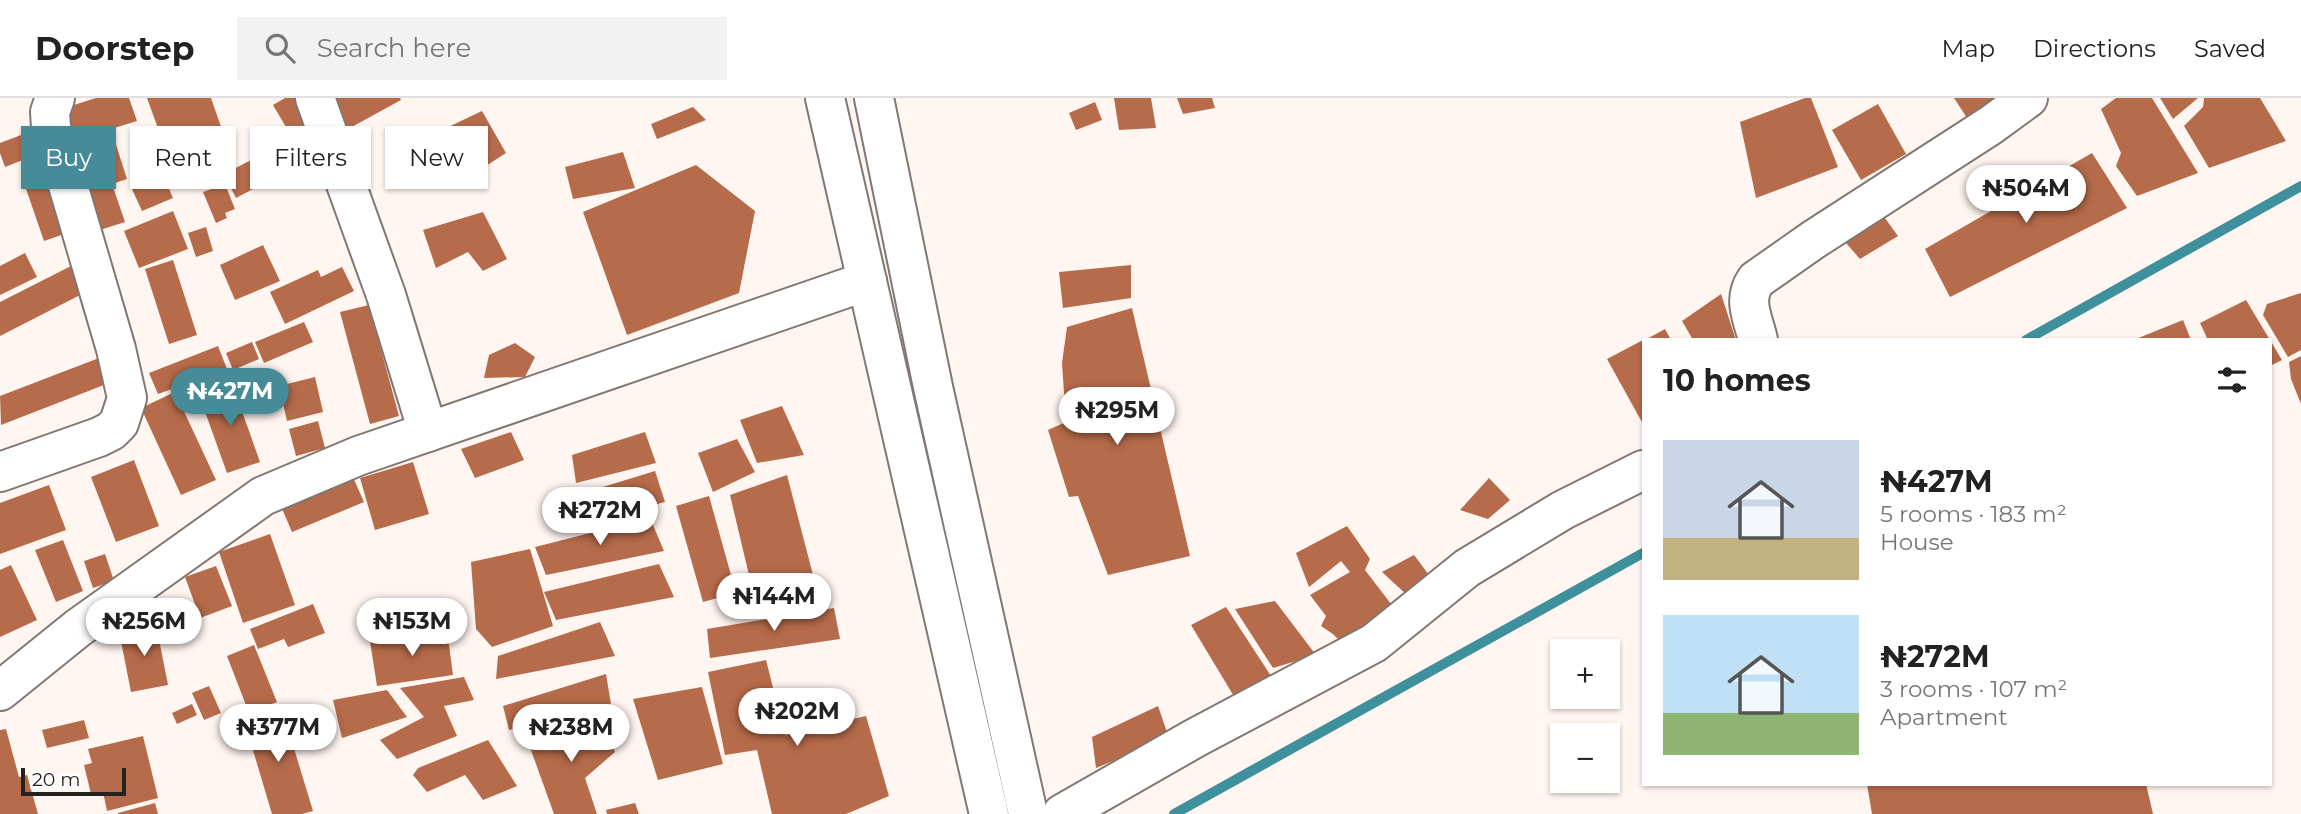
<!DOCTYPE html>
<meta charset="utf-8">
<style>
:root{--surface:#fff;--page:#f2f2f2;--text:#222;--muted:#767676;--line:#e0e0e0;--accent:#468b97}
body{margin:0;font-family:Montserrat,sans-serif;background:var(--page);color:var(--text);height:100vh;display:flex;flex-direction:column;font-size:26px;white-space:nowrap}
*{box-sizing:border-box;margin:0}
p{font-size:23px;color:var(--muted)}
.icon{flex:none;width:38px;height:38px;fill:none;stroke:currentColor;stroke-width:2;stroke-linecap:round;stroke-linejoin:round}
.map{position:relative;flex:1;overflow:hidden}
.drawer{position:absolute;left:1642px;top:240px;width:630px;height:448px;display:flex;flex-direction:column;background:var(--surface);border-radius:0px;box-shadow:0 2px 5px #0004}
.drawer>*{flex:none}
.banner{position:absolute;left:21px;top:28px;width:665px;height:63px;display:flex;gap:14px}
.controls{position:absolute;left:1550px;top:541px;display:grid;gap:14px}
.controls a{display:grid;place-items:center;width:70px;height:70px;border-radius:0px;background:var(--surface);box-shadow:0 2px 5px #0004;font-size:35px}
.scale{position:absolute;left:21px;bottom:18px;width:105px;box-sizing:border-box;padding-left:7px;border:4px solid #25211f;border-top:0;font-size:19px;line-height:24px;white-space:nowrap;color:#25211f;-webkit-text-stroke:5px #fff;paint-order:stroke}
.price{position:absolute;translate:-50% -60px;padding:0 16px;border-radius:24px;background:#fff;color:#222;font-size:23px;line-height:46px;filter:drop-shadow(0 2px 4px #0008)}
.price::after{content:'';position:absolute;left:50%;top:42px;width:21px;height:16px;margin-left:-10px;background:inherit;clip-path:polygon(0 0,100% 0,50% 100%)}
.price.on{background:var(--accent);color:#fff}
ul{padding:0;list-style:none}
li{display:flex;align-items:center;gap:21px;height:175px;padding:0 21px}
li span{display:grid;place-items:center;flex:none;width:196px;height:140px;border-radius:0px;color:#555}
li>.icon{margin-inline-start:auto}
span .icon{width:84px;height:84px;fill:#fffc;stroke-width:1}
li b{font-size:30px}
h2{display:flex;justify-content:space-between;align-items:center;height:84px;padding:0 21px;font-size:30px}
.chip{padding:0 24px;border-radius:0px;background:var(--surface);box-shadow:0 2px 5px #0004;font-size:24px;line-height:63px}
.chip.on{background:var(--accent);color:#fff}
header{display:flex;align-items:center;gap:42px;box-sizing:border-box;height:98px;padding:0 35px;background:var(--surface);border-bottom:2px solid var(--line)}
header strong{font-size:33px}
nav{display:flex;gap:38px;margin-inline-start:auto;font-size:24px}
.search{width:490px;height:63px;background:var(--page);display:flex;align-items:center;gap:18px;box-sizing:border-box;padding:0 24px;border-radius:0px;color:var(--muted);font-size:26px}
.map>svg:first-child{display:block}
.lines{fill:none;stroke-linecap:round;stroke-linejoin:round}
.stream{stroke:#3e909d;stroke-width:10}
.building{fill:#b66b4a}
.street-casing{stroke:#817773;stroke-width:42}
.secondary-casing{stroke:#817773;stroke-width:42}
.street{stroke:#fff;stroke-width:38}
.secondary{stroke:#fff;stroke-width:38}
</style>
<header>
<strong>Doorstep</strong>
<div class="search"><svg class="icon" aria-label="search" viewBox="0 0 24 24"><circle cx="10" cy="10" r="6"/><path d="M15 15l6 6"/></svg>Search here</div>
<nav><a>Map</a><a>Directions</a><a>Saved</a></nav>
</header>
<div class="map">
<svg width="2301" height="716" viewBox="0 0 2301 716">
<rect width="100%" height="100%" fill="#fff5f1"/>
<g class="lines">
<g class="stream">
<path d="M 2026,242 L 2301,88"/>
<path d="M 1174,716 L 1643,455"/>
</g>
</g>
<g class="building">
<path d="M 96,0 L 129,0 L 137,23 L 111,31 L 127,81 L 112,86 L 125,124 L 100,132 L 61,11 Z"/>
<path d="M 147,0 L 211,0 L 226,43 L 200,53 L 210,81 L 180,91 Z"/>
<path d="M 285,0 L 301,0 L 317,27 L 293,41 L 273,7 Z"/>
<path d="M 331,0 L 400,0 L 401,2 L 348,31 Z"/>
<path d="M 1114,0 L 1151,0 L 1156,30 L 1119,32 Z"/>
<path d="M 1177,0 L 1212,0 L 1215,10 L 1183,16 Z"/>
<path d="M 1805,0 L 1811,0 L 1838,69 L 1756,100 L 1740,24 Z"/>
<path d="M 1954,0 L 2002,0 L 1969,23 Z"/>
<path d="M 2116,0 L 2152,0 L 2198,75 L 2137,98 L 2116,68 L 2121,55 L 2101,11 Z"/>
<path d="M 2160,0 L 2198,0 L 2173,21 Z"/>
<path d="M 2204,0 L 2260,0 L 2286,43 L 2209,70 L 2184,28 L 2203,9 Z"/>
<path d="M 1095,4 L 1102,22 L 1076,32 L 1069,15 Z"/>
<path d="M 1878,6 L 1906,56 L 1861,82 L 1832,32 Z"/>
<path d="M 693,9 L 706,22 L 657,41 L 651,26 Z"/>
<path d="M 482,13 L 506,55 L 464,82 L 440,49 L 444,31 Z"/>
<path d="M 438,29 L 440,84 L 408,39 Z"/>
<path d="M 29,34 L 38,56 L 5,69 L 0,55 L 0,45 Z"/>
<path d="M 623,54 L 635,90 L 573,101 L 565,69 Z"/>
<path d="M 2092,55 L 2127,110 L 1950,199 L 1925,151 Z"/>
<path d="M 259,58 L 272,81 L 236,100 L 224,76 Z"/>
<path d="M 696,67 L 755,113 L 739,195 L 627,237 L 583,114 Z"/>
<path d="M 162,75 L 173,100 L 142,113 L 131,89 Z"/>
<path d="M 54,79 L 73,133 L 44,143 L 25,88 Z"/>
<path d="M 225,86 L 235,111 L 225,115 L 227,120 L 216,125 L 203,94 Z"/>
<path d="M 1877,109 L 1898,138 L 1860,161 L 1839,137 Z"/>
<path d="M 173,113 L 188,151 L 139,170 L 124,133 Z"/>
<path d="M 483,114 L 507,161 L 483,173 L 468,154 L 436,170 L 423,132 Z"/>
<path d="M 206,129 L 213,153 L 196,159 L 188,135 Z"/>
<path d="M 263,147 L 280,183 L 235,202 L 220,167 Z"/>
<path d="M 25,155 L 37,179 L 0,197 L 0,168 Z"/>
<path d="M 173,162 L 197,237 L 169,246 L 145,171 Z"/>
<path d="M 73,167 L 86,194 L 0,238 L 0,204 Z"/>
<path d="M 1131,167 L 1131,200 L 1063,210 L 1059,174 Z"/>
<path d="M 342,169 L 354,193 L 285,226 L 270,194 L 318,172 L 321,179 Z"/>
<path d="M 2301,195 L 2301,252 L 2288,259 L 2263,217 L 2267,206 Z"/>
<path d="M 1721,196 L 1736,242 L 1693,242 L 1682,223 Z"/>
<path d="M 2246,202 L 2282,262 L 2270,268 L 2270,242 L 2208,242 L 2200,225 Z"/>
<path d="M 369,207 L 399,318 L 370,326 L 340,214 Z"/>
<path d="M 1132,210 L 1190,458 L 1108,477 L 1078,398 L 1069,399 L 1048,332 L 1066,324 L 1062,265 L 1067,229 Z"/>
<path d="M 2183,222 L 2191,242 L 2136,242 L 2136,241 Z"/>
<path d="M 304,224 L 313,244 L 264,265 L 255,244 Z"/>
<path d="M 1665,231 L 1671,242 L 1645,242 Z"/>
<path d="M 1643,242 L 1643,326 L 1607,261 Z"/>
<path d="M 252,244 L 259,261 L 233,272 L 226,255 Z"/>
<path d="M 515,245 L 535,259 L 525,279 L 484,280 L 489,257 Z"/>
<path d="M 218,248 L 227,271 L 158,296 L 149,275 Z"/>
<path d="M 2301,258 L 2301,306 L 2291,281 L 2289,264 Z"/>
<path d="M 99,260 L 109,285 L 1,327 L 0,298 Z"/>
<path d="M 315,279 L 323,314 L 287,323 L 279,288 Z"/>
<path d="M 232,285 L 260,364 L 227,375 L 199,297 Z"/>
<path d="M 175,294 L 216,382 L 181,397 L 141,310 Z"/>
<path d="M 782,308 L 804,357 L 757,365 L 740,322 Z"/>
<path d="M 318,323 L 325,350 L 296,358 L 289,331 Z"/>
<path d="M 511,334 L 524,362 L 475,380 L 461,351 Z"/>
<path d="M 645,334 L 656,365 L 576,385 L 572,357 Z"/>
<path d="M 737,341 L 755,374 L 713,394 L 698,355 Z"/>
<path d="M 134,362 L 159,428 L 116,444 L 91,379 Z"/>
<path d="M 413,364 L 429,416 L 375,432 L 360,380 Z"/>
<path d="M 655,373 L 665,404 L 585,425 L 580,396 Z"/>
<path d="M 352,377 L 364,404 L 292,434 L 280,406 Z"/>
<path d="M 787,377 L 819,500 L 758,515 L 730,397 Z"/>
<path d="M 1489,380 L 1510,402 L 1488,421 L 1460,412 Z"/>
<path d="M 49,387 L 66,432 L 0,456 L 0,405 Z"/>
<path d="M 709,398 L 736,495 L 703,504 L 676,408 Z"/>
<path d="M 650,420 L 664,453 L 546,477 L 535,449 Z"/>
<path d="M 1347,428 L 1370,461 L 1365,472 L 1395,511 L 1346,549 L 1333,536 L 1321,528 L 1326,518 L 1310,497 L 1350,474 L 1341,463 L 1309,489 L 1296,455 Z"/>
<path d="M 270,436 L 295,507 L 243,525 L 219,454 Z"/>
<path d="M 63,442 L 83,493 L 56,504 L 35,452 Z"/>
<path d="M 530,451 L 553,528 L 492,549 L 476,531 L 471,464 Z"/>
<path d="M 105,456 L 114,483 L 93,490 L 84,463 Z"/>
<path d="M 1414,457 L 1432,481 L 1407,497 L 1382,474 Z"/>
<path d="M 659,466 L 674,499 L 556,522 L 544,494 Z"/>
<path d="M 11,467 L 37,522 L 0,539 L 0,472 Z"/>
<path d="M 216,468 L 232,508 L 200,520 L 185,479 Z"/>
<path d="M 1275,503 L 1316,557 L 1273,570 L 1235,511 Z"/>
<path d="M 313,506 L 325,535 L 288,549 L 284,541 L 258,551 L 250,531 Z"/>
<path d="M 1226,509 L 1273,581 L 1238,605 L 1191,527 Z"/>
<path d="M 834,510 L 840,541 L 710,560 L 707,531 Z"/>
<path d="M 600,524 L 615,558 L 496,581 L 498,558 Z"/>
<path d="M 156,526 L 168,587 L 131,594 L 119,533 Z"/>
<path d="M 447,532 L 453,577 L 377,588 L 370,543 Z"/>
<path d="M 254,547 L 277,604 L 249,615 L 227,558 Z"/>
<path d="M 766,562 L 785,637 L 866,618 L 889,698 L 846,716 L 772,716 L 757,652 L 725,657 L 708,574 Z"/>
<path d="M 606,576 L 611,606 L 509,632 L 503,608 Z"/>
<path d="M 464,579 L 474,602 L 444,608 L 457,638 L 397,661 L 380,642 L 424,619 L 400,590 Z"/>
<path d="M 209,588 L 221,615 L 204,622 L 192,595 Z"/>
<path d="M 702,589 L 723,666 L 658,682 L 633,601 Z"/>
<path d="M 387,592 L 407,619 L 342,640 L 333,602 Z"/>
<path d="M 192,606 L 197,617 L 177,626 L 172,615 Z"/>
<path d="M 1158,608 L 1169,640 L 1096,670 L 1092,639 Z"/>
<path d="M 282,611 L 313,713 L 302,716 L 272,716 L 244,622 Z"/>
<path d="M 599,618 L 615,654 L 585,680 L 597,716 L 554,716 L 527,641 Z"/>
<path d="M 84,622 L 89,640 L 47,650 L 42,632 Z"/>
<path d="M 6,631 L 19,679 L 27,677 L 38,716 L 0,716 L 0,632 Z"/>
<path d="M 143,638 L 158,700 L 107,713 L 103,694 L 91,696 L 84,667 L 92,665 L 88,651 Z"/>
<path d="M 488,642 L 517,688 L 483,702 L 465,677 L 427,694 L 413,677 L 418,670 Z"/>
<path d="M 1867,686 L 2146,686 L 2153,716 L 1872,716 Z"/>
<path d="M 155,705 L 158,716 L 118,716 L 118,715 Z"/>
<path d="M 635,705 L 639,716 L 607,716 L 606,712 Z"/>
</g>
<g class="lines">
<g class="street-casing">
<g id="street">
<path d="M 315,0 L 386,197 L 428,334"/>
<path d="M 1758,242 C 1753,220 1742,202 1756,182 L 1813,142 L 1991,27 L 2028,0"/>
<path d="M 0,374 L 99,339 L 111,333 L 119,325 L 127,300 L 116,251 L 51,29 L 50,14 L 55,0"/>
<path d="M 0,593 L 78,530 L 263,398 L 358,358 L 867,183"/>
<path d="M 1062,716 L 1195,640 L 1374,545 L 1467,470 L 1563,412 L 1643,372"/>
</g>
</g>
<g class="secondary-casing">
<g id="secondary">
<path d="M 825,0 L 989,716"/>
<path d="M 874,0 L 933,289 L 1028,716"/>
</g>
</g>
<use href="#street" class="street"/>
<use href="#secondary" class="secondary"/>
</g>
</svg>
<div class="controls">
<a>+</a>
<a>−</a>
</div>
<div class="scale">20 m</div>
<b class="price" style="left:2026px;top:127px">₦504M</b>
<b class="price on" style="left:230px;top:330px">₦427M</b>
<b class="price" style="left:1117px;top:349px">₦295M</b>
<b class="price" style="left:600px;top:449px">₦272M</b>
<b class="price" style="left:774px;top:535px">₦144M</b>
<b class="price" style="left:144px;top:560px">₦256M</b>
<b class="price" style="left:412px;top:560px">₦153M</b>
<b class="price" style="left:797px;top:650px">₦202M</b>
<b class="price" style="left:278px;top:666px">₦377M</b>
<b class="price" style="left:571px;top:666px">₦238M</b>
<div class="banner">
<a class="chip on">Buy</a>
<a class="chip">Rent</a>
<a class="chip">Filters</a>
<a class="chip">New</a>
</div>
<section class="drawer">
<h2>10 homes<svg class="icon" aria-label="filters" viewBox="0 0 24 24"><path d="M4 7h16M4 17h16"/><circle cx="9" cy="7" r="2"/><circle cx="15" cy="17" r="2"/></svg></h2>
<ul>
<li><span style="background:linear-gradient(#c9d6e8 70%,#c2b280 0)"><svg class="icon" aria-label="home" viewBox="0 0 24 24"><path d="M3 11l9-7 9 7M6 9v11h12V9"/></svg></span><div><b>₦427M</b><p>5 rooms · 183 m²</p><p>House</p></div></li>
<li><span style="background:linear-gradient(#bfe0f5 70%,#8fb573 0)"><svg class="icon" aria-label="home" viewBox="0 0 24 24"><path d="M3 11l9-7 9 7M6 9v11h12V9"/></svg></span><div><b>₦272M</b><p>3 rooms · 107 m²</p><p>Apartment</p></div></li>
</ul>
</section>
</div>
